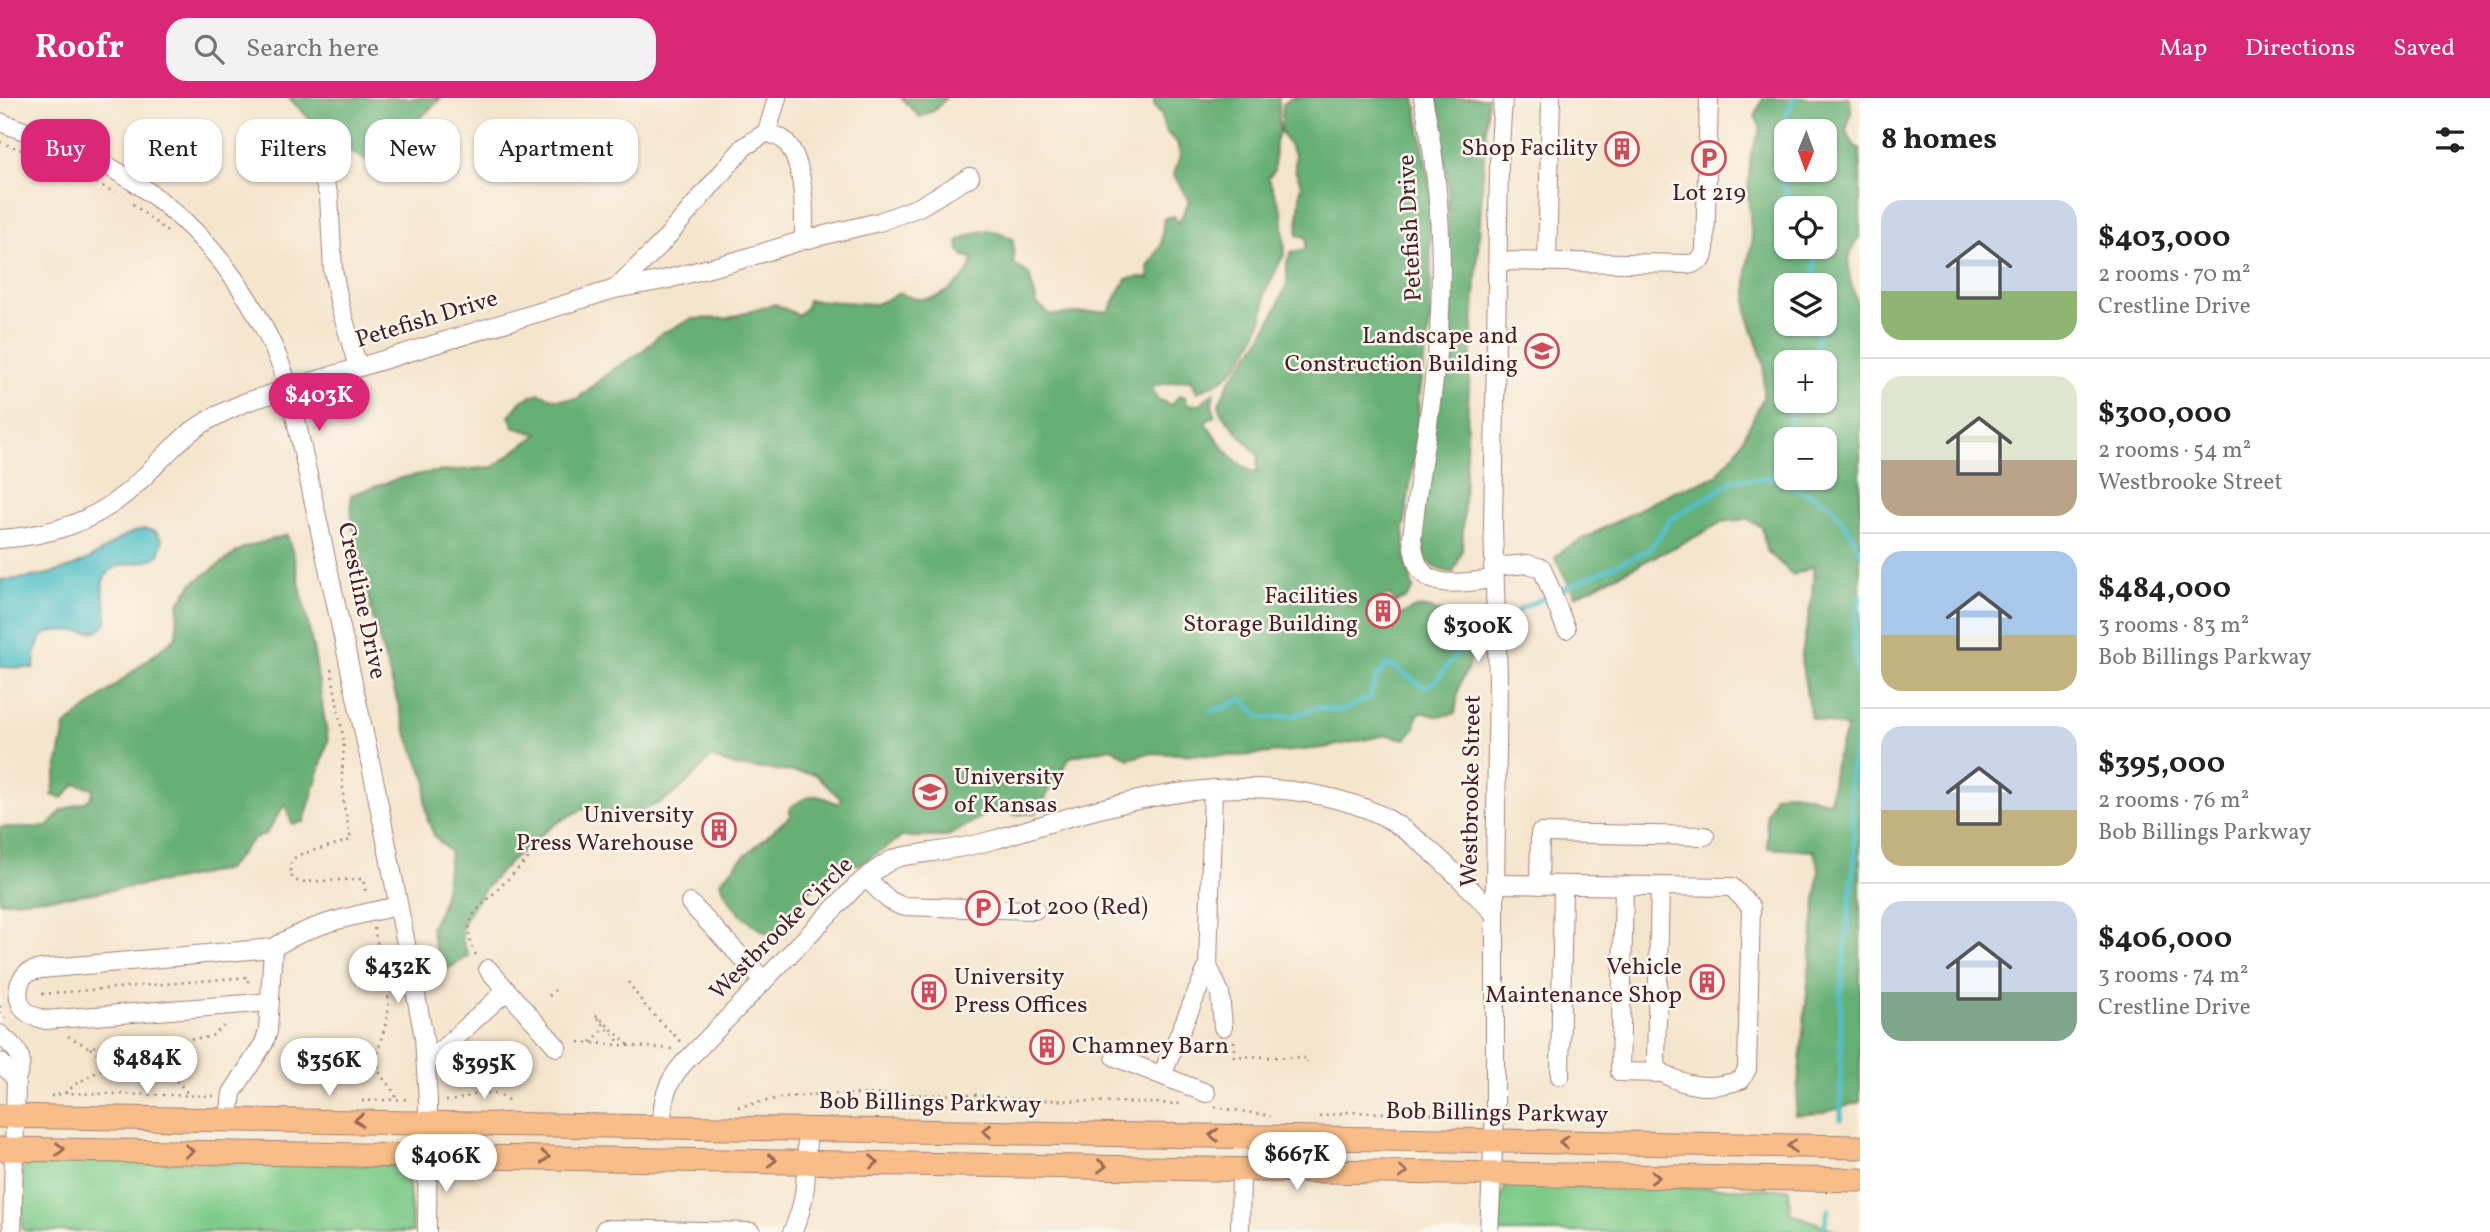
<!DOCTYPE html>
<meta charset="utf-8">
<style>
:root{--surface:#fff;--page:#f2f2f2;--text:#222;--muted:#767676;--line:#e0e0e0;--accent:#db2777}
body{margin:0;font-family:Vollkorn,serif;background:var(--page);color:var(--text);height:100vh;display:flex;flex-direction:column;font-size:26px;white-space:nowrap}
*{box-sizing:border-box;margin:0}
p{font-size:23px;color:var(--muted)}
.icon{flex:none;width:38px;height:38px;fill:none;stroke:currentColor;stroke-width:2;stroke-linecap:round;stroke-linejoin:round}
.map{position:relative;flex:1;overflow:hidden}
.drawer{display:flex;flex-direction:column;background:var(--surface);width:630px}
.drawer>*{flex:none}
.hud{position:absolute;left:21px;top:21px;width:665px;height:63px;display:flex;gap:14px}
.needle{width:46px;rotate:181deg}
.fabs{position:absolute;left:1774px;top:21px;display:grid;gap:14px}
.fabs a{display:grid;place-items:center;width:63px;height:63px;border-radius:14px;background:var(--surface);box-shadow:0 2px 5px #0004;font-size:35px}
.price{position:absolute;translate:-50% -60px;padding:0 16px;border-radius:24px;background:#fff;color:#222;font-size:23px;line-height:46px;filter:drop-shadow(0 2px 4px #0008)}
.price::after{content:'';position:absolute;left:50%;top:42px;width:21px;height:16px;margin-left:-10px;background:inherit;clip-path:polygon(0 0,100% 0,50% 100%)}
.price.current{background:var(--accent);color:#fff}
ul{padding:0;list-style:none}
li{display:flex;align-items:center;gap:21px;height:175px;padding:0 21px}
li+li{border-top:2px solid var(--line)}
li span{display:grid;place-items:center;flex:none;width:196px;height:140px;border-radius:21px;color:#555}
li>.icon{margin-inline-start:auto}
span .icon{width:84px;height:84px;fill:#fffc;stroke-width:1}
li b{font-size:30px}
h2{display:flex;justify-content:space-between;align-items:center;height:84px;padding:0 21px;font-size:30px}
.chip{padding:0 24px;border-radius:21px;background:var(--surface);box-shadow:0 2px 5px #0004;font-size:24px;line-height:63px}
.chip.current{background:var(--accent);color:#fff}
header{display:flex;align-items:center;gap:42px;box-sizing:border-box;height:98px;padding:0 35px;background:var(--accent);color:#fff}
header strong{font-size:33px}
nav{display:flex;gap:38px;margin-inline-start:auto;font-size:24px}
.search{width:490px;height:63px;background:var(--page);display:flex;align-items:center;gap:18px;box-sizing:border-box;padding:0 24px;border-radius:21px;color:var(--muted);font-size:26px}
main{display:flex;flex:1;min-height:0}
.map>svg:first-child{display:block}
.green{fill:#7ecb89;stroke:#64755a;stroke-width:2}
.forest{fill:#66af75;stroke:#586750;stroke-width:2;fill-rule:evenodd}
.water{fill:#52c0c7;stroke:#4e7079;stroke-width:2}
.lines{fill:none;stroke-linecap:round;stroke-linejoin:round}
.stream{stroke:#52c0c7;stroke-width:5}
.minor-casing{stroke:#a0827c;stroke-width:20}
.major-casing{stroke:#a0827c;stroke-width:25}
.path{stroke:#a0827c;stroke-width:2.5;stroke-dasharray:2 5;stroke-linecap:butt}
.minor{stroke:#fff;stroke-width:18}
.major{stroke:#f8bd88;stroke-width:23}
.oneway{stroke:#986655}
.labels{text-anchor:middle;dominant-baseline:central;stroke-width:5;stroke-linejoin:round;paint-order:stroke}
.poi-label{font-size:24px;fill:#4a1f2b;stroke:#fbf7ec;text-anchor:end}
.street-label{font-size:24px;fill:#4a1f2b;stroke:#fbf7ec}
</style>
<header>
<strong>Roofr</strong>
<div class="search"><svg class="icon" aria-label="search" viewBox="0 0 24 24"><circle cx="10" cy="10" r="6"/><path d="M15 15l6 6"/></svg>Search here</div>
<nav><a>Map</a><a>Directions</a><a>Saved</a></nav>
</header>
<main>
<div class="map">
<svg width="1860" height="1134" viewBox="0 0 1860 1134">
<rect width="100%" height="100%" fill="#fbf7ec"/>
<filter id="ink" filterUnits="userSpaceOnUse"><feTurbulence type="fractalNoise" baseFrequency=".0143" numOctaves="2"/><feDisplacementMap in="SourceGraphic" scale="14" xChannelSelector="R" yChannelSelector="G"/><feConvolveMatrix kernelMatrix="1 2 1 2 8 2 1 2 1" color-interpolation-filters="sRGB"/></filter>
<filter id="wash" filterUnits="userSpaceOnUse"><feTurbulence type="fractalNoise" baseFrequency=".00686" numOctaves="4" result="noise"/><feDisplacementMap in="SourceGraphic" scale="28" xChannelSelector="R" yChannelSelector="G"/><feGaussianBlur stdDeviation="1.57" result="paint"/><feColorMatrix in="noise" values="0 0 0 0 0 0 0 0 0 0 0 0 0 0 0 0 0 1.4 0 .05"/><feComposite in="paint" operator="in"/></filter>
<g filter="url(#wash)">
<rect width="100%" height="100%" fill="#f5e5cd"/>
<g class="green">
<path d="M 33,1062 L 392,1067 L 401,1070 L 408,1080 L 413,1134 L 25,1133 L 22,1131 L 22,1077 L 24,1069 Z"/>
<path d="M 1507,1087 L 1789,1091 L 1790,1115 L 1840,1134 L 1499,1134 C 1499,1118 1497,1101 1507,1087 Z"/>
</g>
<g class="forest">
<path d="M 289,0 L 441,0 L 373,66 L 332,44 Z"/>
<path d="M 901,0 L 946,0 L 935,12 L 920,19 Z"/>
<path d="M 1154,0 L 1279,0 L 1279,34 L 1275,44 L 1274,73 L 1268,80 L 1282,113 L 1285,156 C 1276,168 1273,183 1264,196 C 1268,223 1244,266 1222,282 C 1214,287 1205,290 1197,294 L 1191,281 L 1152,288 L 1157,301 L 1171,307 L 1180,297 L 1185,299 L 1187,306 L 1199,307 L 1214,294 L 1212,307 L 1215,317 L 1205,325 C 1217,340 1237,372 1257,375 L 1258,357 L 1221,315 L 1219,306 L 1229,284 L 1260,242 L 1277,209 L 1287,186 L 1287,164 L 1291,154 L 1306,151 L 1306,139 L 1297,137 L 1301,86 L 1295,72 L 1295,57 L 1281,34 L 1283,6 L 1291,0 L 1415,0 L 1430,90 L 1431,218 L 1418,300 L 1419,324 L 1404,430 L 1406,463 L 1413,491 L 1407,500 L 1394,505 L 1390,497 L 1368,506 L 1377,529 C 1392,524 1402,514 1416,510 C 1426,508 1439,513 1448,517 C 1465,526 1473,551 1468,569 C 1467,575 1462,579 1461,584 C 1457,594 1457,606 1455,616 L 1435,618 L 1423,614 L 1417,617 L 1415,630 L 1405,641 L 1387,637 L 1323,650 L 1239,658 L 1149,655 L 1129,661 L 1111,650 L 1070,659 L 1036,715 L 1014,717 L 1006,705 L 946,739 L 902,739 L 859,767 L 849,763 L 817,785 L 771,837 C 744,823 733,812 720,784 L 741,761 L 790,718 L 790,710 C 811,694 814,695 838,706 L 841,701 L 815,676 L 734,668 L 711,659 C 696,676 680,694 659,705 C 645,712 624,720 608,715 C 600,712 598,708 588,710 C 552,718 467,796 462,833 C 461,842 465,850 469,858 L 442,874 L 439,870 L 431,829 L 440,812 L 446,787 L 450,754 L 435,739 L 428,723 L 425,701 L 427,684 L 407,636 L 373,520 L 352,426 L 351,397 L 397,381 L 426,375 L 493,369 L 538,336 L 515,330 L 509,318 L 521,303 L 538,295 L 556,301 L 577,301 L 612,272 L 643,253 L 660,236 L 692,221 L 729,220 L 775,206 L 798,217 L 806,210 L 808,202 L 876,206 L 900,195 C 907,198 914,202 922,201 C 944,201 969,181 973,160 L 964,158 L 959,152 L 958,143 C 978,132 994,127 1013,142 L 1014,166 L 1029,176 L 1037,206 L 1051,217 L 1109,213 L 1126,181 L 1139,179 L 1149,181 L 1148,169 L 1161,147 L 1164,120 L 1174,118 L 1178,126 L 1189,103 L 1174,77 L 1180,57 L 1177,44 C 1166,36 1162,30 1162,16 L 1154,8 Z"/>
<path d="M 1436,0 L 1488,0 L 1468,305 L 1462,453 L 1453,475 C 1419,469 1422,455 1421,425 L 1448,186 L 1448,86 Z"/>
<path d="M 1763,0 L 1850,0 L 1851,14 L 1846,33 L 1854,47 L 1860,51 L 1860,138 C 1841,160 1849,186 1860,210 L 1860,1004 L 1823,1015 L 1795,1017 L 1819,771 L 1814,753 L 1768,750 L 1766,716 L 1775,697 L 1793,694 L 1830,704 L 1835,664 L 1847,630 L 1811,620 L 1801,562 L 1812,499 L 1814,468 L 1793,477 L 1766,452 L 1762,429 L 1746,421 L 1722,424 L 1695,439 L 1575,498 L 1555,460 L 1564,451 L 1672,394 L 1715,379 L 1739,349 L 1763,300 L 1764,266 L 1747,215 L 1747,168 L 1752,145 L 1748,93 L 1751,55 L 1761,30 L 1755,18 ZM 1825,33 L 1825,72 L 1787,72 L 1787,33 ZM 1825,110 L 1825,149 L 1787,149 L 1787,110 ZM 1787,187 L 1825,187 L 1825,226 L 1787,226 ZM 1825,264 L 1825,303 L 1787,303 L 1787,264 ZM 1825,341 L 1825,380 L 1787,380 L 1787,341 Z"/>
<path d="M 287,437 L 294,459 L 314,555 L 328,643 L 304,724 L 292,726 L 285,706 L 266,736 L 252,742 L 227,771 L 175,782 L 73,798 L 0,804 L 0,729 L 48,729 L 62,712 L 87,703 L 92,698 L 93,690 L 75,686 L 63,700 L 52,697 L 65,628 L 176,539 L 179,505 L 193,485 L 243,450 Z"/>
</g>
<path class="water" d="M 144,431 L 155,433 L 162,442 L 160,455 C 146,472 116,457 104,481 C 97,495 117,523 99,532 C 92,535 84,533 77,533 C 42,530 36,537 34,570 L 0,569 L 0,482 C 31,481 63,475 91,460 C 109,449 123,435 144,431 Z"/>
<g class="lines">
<g class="stream">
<path d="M 1787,121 L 1785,117 L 1787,93 C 1769,69 1781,25 1794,0"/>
<path d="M 1801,149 L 1815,161 L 1814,187"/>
<path d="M 1814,264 L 1819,226"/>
<path d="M 1789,341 L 1790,317 L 1798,303"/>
<path d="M 1788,380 L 1788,386 L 1831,407 L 1852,437 L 1860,454"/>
<path d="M 1860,497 L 1853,543 L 1860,586"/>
<path d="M 1509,522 L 1522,510 L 1649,452 L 1670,422 L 1735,382 L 1787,379"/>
<path d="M 1210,613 L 1226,609 L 1242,601 L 1261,620 L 1294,618 L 1318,609 L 1342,613 L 1370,599 L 1376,580 L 1387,566 C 1403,571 1411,584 1426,589 L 1437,582 L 1459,553 L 1482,538"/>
<path d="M 1841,1021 L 1841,891 L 1855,755 L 1849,679 L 1860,631"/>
<path d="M 1823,1134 L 1828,1112"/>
</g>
</g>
</g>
<g filter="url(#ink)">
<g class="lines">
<g class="minor-casing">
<g id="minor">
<path d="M 1423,0 C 1439,76 1444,156 1439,234 C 1434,303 1419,371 1412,440 C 1413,448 1414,459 1418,467 C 1431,494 1469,483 1494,481"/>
<path d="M 0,24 C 38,39 78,50 113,71 C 198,119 259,198 289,290 L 375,686 L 424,939 L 428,1002 L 427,1134"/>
<path d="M 767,34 C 773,37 782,39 786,44 C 806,68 804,114 804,142"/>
<path d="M 319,70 L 329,98 L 333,172 L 340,208 L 358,269"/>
<path d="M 1498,163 L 1692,166 L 1703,160 L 1705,151 L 1709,0"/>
<path d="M 1547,164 L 1551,0"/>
<path d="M 615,191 L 664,182 L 736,163 L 804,142 L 879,124 L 919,109 L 970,79"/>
<path d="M 0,441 C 45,438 89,426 124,397 C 144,381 159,362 178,345 C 197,326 221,315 246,304 L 615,191 L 660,147 L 744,49 L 767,34 L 777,0"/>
<path d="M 1493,469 L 1528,466 L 1542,470 L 1566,531"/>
<path d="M 866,780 L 889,802 L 901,808 L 1035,812"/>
<path d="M 1495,786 L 1732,789 L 1751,809 L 1747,971 L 1741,982 C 1710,992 1685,990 1658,972 L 1656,964 L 1660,788"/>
<path d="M 1539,787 L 1540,735 L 1705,738"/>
<path d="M 1624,787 L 1620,974 L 1663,975"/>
<path d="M 690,805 L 764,883"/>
<path d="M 1208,868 L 1220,895 L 1223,929"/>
<path d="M 488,871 L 557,949"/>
<path d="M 270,904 L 45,922 C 40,920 32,918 28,915 C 15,906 15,882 29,874 C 33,872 37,872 41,871 L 273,850"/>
<path d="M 0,936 C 17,953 27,956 16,981 L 12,1134"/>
<path d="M 1115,959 L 1206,995"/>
<path d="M 0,964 L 16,981"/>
<path d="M 426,966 L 506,893"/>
<path d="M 1162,977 L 1208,868 L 1213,691"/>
<path d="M 1560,978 L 1563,787"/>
<path d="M 229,1021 L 232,995 L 264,945 L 268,933 L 273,850 C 314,824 351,819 397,808"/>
<path d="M 662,1028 C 662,1002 666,985 683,966 L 855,789 C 867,779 879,768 894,761 C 903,757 915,757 925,755 C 949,752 973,748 997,741 C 1103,708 1212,674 1323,698 C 1345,703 1369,710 1388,721 C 1428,745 1462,783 1495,816"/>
<path d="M 605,1131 L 751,1134"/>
<path d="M 792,1134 C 809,1101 806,1066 807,1030"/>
<path d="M 1240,1134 L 1241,1071"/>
<path d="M 1489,1134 L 1495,1013 L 1495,786 L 1498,581 L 1493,428 L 1499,66 L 1503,0"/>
</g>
</g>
<g class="major-casing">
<g id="major">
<path d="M 0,1018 L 1860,1049"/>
<path d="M 0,1051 L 1860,1082"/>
</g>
</g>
<g class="path">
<path d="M 0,44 L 40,59"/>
<path d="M 72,71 L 115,95"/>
<path d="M 133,106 L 171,137"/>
<path d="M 331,571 L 344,644 L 342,675 L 344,708 L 351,742 L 298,757 C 289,764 288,771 293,781 L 299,784 L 363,781 L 366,796"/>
<path d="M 374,830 C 379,856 391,888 388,915 C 386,932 375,951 378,968 C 380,982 393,988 396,1000"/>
<path d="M 476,857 C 468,841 466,830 475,814 L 538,751"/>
<path d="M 628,884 L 646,909 L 682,945"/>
<path d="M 42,896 L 248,879 L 248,889"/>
<path d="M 549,898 L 555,892"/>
<path d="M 0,909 L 1,908"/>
<path d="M 0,914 L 5,920"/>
<path d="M 596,917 L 629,947"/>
<path d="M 598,920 L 621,946"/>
<path d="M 68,938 L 88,949 L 210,939 L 228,925"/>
<path d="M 175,942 L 180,983"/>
<path d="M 1234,943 L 1234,958 L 1307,960 L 1307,964"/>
<path d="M 579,944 L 673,951"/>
<path d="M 591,944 L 605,930"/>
<path d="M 90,950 L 99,956 L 107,969 C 144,972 166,963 189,998"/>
<path d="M 65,995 L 76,986 L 118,962 L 176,950"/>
<path d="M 51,998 L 65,995 L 216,998"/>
<path d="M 362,1003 L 411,1001"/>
<path d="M 446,1003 C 462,1003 480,991 497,996 C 502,997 508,1003 512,1005"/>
<path d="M 738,1009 L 785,999 L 825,996 L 976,997 L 1013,1001 L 1184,1006"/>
<path d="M 1215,1009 L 1271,1018"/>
<path d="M 1319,1019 L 1348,1014 L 1477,1017"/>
<path d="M 1653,1134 L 1669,1134"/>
</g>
<use href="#minor" class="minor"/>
<use href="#major" class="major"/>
</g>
<defs><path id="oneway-chevron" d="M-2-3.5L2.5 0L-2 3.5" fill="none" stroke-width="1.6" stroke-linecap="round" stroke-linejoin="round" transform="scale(1.75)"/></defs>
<g class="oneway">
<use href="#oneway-chevron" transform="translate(359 1022) rotate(-179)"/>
<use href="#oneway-chevron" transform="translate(987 1033) rotate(-179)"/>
<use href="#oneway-chevron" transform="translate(1214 1037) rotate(-179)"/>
<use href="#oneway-chevron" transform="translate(1564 1044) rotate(-179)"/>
<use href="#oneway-chevron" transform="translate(1792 1048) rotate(-179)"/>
<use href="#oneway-chevron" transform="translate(60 1051) rotate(1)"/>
<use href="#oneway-chevron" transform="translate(189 1053) rotate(1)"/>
<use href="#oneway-chevron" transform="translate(545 1059) rotate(1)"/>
<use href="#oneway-chevron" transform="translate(772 1062) rotate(1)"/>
<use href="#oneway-chevron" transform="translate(874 1064) rotate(1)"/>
<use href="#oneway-chevron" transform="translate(1102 1068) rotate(1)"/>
<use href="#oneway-chevron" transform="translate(1403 1074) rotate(1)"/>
<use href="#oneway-chevron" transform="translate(1655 1079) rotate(1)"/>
</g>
</g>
<defs>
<g id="building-ring" transform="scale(1.75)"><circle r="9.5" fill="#fbf7ec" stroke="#d1495b" stroke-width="1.5"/><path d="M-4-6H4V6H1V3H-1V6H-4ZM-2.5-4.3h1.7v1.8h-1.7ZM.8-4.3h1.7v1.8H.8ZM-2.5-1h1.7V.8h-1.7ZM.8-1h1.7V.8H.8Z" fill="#d1495b"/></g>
<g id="parking-ring" transform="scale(1.75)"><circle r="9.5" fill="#fbf7ec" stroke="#d1495b" stroke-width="1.5"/><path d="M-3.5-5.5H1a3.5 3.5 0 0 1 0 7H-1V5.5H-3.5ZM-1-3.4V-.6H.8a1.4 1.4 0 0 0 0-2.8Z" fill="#d1495b"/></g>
<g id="university-ring" transform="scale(1.75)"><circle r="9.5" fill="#fbf7ec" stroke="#d1495b" stroke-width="1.5"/><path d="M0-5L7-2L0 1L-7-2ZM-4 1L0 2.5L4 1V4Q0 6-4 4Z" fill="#d1495b"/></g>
</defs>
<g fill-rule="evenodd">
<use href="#building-ring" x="1622" y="51"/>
<use href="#parking-ring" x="1709" y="60"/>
<use href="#university-ring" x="1542" y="253"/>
<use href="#building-ring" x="1383" y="513"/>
<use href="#university-ring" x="930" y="694"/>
<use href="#building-ring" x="719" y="732"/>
<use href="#parking-ring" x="983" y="810"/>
<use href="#building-ring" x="1707" y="884"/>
<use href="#building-ring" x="929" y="894"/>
<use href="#building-ring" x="1047" y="949"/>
</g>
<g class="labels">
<g class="poi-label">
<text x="1598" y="51">Shop Facility</text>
<text x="1709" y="96" text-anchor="middle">Lot 219</text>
<text x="1518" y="239">Landscape and<tspan x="1518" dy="28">Construction Building</tspan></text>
<text x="1358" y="499">Facilities<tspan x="1358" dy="28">Storage Building</tspan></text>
<text x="954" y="680" text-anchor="start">University<tspan x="954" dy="28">of Kansas</tspan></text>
<text x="694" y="718">University<tspan x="694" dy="28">Press Warehouse</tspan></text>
<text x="1007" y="810" text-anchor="start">Lot 200 (Red)</text>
<text x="1682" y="870">Vehicle<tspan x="1682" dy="28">Maintenance Shop</tspan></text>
<text x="954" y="880" text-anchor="start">University<tspan x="954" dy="28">Press Offices</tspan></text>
<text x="1072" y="949" text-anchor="start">Chamney Barn</text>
</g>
<g class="street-label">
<text transform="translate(1411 130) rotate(-93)">Petefish Drive</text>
<text transform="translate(427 222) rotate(-17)">Petefish Drive</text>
<text transform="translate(361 503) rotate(78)">Crestline Drive</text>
<text transform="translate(1472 693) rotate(-89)">Westbrooke Street</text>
<text transform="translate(782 831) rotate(-45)">Westbrooke Circle</text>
<text transform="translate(930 1006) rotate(1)">Bob Billings Parkway</text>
<text transform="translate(1497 1016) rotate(1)">Bob Billings Parkway</text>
</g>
</g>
</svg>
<div class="fabs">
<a><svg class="needle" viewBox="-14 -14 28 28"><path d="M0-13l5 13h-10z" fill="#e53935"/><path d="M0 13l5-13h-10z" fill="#767676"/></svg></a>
<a><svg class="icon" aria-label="locate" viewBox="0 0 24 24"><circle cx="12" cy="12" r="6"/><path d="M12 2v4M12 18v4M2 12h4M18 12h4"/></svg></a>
<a><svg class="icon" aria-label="layers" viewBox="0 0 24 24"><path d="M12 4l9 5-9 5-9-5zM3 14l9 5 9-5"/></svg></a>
<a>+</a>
<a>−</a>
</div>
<b class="price current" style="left:319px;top:335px">$403K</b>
<b class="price" style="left:1478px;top:566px">$300K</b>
<b class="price" style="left:398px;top:907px">$432K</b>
<b class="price" style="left:147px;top:998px">$484K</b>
<b class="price" style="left:329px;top:1000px">$356K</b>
<b class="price" style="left:484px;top:1003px">$395K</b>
<b class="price" style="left:1297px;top:1094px">$667K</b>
<b class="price" style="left:446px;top:1096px">$406K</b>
<div class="hud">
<a class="chip current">Buy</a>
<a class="chip">Rent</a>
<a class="chip">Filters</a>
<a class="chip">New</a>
<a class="chip">Apartment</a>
</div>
</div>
<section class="drawer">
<h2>8 homes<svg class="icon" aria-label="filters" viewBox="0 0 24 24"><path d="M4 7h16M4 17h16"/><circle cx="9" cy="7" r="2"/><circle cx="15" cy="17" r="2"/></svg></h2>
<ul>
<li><span style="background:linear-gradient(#c9d6e8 65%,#8fb573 0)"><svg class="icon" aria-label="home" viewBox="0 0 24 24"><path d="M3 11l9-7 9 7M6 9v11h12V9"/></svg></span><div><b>$403,000</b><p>2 rooms · 70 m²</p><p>Crestline Drive</p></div></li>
<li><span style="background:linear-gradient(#dfe7d0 60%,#b9a48a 0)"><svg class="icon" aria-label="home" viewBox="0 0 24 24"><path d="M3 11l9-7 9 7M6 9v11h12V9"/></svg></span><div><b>$300,000</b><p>2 rooms · 54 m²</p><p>Westbrooke Street</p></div></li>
<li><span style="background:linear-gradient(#a9c7e8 60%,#c2b280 0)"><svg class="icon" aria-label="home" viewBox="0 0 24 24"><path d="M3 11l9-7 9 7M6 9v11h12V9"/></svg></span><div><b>$484,000</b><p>3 rooms · 83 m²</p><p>Bob Billings Parkway</p></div></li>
<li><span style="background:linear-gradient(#c9d6e8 60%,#c2b280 0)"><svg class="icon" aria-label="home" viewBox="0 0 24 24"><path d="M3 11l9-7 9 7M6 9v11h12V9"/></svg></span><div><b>$395,000</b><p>2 rooms · 76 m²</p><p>Bob Billings Parkway</p></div></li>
<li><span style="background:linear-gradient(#c9d6e8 65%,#7fa58c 0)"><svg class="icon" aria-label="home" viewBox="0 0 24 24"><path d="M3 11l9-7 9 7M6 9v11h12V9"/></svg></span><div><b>$406,000</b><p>3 rooms · 74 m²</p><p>Crestline Drive</p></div></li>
</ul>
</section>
</main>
